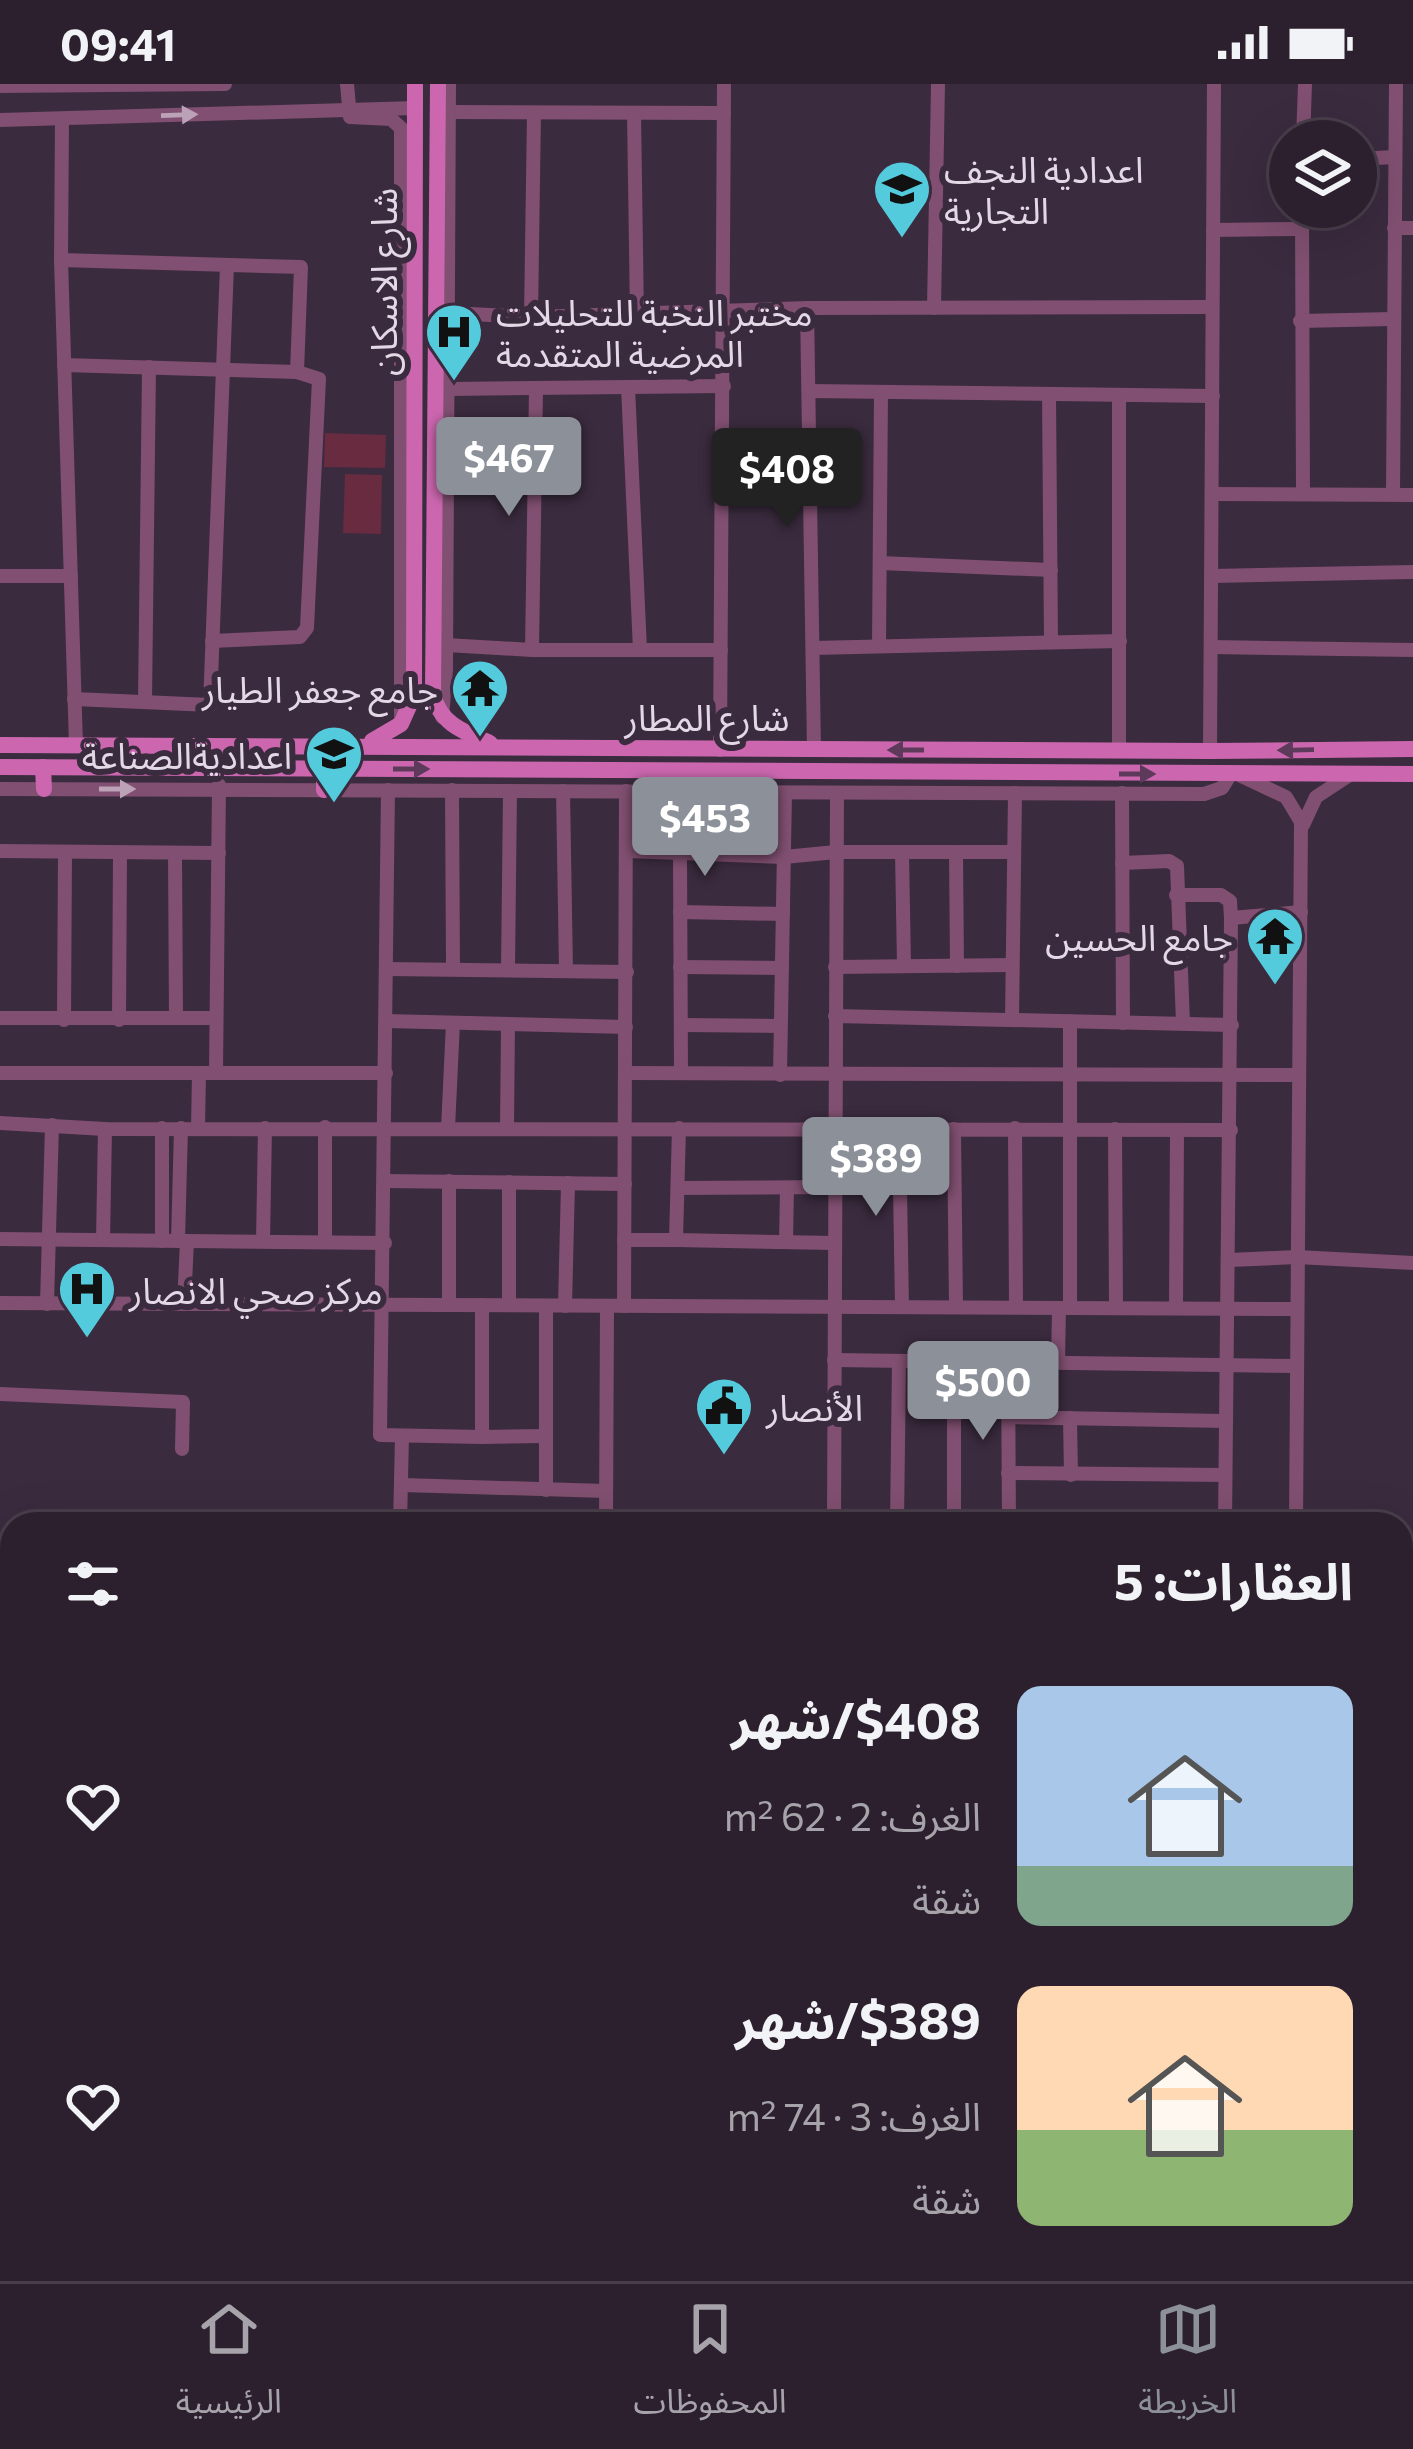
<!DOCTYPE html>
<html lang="ar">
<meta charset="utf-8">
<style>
:root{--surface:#2c202e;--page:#342836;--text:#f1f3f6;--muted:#a6a3aa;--line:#483e4a;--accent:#8c9099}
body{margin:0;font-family:Commissioner,"Noto Sans Arabic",sans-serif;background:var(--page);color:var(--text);direction:rtl;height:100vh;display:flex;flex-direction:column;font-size:45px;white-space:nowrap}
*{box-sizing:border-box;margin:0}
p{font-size:39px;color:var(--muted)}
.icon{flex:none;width:66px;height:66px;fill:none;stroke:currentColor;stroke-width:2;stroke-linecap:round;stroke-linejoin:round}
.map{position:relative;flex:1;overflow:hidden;direction:ltr}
.panel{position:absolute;left:0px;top:1428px;width:1413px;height:771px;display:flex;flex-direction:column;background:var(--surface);border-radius:36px 36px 0 0;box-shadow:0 12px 48px #0002,0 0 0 3px var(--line);direction:rtl}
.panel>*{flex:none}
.fabs{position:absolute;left:1269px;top:36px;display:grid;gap:24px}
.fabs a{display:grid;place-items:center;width:108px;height:108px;border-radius:50%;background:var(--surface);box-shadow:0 12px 48px #0002,0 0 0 3px var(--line);font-size:60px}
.price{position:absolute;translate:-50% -102px;padding:0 27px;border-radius:12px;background:var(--accent);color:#fff;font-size:39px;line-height:78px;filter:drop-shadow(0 3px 6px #0008)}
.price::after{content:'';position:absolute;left:50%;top:72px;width:36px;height:27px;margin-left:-18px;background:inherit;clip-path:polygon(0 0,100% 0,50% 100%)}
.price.selected{background:#222;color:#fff}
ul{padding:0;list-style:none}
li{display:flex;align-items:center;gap:36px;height:300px;padding:0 60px}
li span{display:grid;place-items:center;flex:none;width:336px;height:240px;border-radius:24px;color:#555}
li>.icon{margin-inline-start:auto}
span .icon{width:144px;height:144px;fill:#fffc;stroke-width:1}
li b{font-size:51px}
h2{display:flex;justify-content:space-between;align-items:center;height:144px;padding:0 60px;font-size:51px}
.status{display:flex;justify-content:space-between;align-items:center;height:84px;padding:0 60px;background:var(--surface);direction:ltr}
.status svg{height:33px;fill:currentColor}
.tabs{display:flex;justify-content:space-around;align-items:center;height:168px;border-top:3px solid var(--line);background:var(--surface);font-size:33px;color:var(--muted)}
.tabs a{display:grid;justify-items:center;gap:6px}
.tabs .selected{color:var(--accent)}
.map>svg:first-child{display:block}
.green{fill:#692b40}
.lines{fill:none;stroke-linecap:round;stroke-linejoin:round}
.minor{stroke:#804f71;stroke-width:14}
.major{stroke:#cc67af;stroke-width:16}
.oneway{fill:#bba2b7}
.oneway2{fill:#5e3a5a}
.labels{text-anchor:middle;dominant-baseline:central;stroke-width:12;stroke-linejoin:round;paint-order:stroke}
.poi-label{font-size:36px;fill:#e3d9e6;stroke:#3a2b3e;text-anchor:start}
.street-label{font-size:36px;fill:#e3d9e6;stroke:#3a2b3e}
</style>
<div class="status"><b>09:41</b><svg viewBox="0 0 49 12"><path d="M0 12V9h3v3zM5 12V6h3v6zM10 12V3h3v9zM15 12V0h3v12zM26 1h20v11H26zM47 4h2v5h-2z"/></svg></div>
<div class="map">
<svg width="1413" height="2197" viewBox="0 0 1413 2197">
<rect width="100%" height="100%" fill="#3a2b3e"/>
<g class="green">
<path d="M 325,349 L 386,351 L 385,384 L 324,383 Z"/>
<path d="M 345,390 L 382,391 L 381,450 L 343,449 Z"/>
</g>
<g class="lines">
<g class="minor">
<path d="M 347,0 L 350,33 L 391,35 L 401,44 L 401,639"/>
<path d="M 0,2 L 225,0"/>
<path d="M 449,28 L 724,29"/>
<path d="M 634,29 L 637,232"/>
<path d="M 62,35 L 61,176 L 76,661"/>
<path d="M 0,36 L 415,24"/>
<path d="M 1303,57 L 1305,0"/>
<path d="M 1356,75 L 1395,73"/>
<path d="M 1302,123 L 1303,410"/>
<path d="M 1394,144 L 1413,144"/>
<path d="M 1213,146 L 1301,145"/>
<path d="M 61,176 L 301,183 L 297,288"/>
<path d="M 807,224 L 814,666"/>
<path d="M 934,224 L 938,0"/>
<path d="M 450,229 L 531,233 L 807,224 L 1211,223"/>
<path d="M 531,233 L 534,29"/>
<path d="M 1300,237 L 1393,235"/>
<path d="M 64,281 L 297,288 L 319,295 L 307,544 L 300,553 L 212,557"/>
<path d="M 628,303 L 640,566"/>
<path d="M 449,305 L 724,302"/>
<path d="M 810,307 L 1213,312"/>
<path d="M 1049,310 L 1051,558"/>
<path d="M 1119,311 L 1119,666"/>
<path d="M 1212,410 L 1413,411"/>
<path d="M 1393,410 L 1396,0"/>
<path d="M 880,479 L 1051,486"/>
<path d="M 0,492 L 71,492"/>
<path d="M 1212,492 L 1413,488"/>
<path d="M 446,561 L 532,566 L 721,566"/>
<path d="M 879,562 L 881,308"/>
<path d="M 1211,563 L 1413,566"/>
<path d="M 813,564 L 1120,557"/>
<path d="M 532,566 L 536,305"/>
<path d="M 74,615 L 210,621 L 227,181"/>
<path d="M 145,617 L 149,283"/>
<path d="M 442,633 L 446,586 L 449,0"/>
<path d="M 720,666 L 724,0"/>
<path d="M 1210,667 L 1214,0"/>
<path d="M 1239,691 L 1286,713 L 1301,738 L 1296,1440"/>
<path d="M 0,705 L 1204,710 L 1222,704 L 1230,691"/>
<path d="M 388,706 L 380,1351 L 482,1353"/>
<path d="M 452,706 L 453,885"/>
<path d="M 563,707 L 566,887"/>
<path d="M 1122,709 L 1123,939"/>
<path d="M 1303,741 L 1316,713 L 1351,690"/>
<path d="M 0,767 L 219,769"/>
<path d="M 628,767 L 784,773 L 836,768 L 1013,768"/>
<path d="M 902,768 L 904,882"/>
<path d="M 956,768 L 957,882"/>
<path d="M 680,769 L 681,989"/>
<path d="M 175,770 L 176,934"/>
<path d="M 1122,779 L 1169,777 L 1177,782 L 1183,939"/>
<path d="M 1176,811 L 1221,811 L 1230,817 L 1231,834 L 1225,1440"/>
<path d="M 680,828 L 783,830"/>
<path d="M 1231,834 L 1301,828"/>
<path d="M 680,883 L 782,884"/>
<path d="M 835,883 L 1012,881"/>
<path d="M 386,885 L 627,888"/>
<path d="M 508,886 L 510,707"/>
<path d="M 835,932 L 1232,941"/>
<path d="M 0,934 L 215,934"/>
<path d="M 64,936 L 65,768"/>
<path d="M 119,936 L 120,769"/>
<path d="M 1012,936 L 1015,709"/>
<path d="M 386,937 L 626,943"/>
<path d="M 681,941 L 780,942"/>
<path d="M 0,989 L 386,989"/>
<path d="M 216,989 L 219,701"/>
<path d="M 626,989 L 1299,991"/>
<path d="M 780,991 L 785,709"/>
<path d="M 0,1039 L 105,1045 L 1231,1046"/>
<path d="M 325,1043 L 325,1158"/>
<path d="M 198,1044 L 199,989"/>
<path d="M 448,1044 L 453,939"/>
<path d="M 507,1044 L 508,940"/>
<path d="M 1015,1044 L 1016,1223"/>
<path d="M 899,1045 L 902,1223"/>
<path d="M 954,1045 L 956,1223"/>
<path d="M 1115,1045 L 1116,1224"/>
<path d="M 385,1097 L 625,1100"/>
<path d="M 509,1098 L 509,1221"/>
<path d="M 678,1104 L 834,1103"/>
<path d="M 0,1155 L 385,1159"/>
<path d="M 103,1156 L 105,1045"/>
<path d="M 624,1156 L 676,1156 L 679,1044"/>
<path d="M 676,1156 L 834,1159"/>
<path d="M 162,1157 L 162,1044"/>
<path d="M 178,1157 L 181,1044"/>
<path d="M 263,1157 L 265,1044"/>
<path d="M 786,1158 L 787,1104"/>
<path d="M 1230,1176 L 1297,1173 L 1413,1179"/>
<path d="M 0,1219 L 1296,1225"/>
<path d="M 47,1220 L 52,1041"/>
<path d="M 184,1220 L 187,1157"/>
<path d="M 449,1221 L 449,1097"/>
<path d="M 482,1221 L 482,1353 L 546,1352"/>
<path d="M 546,1222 L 546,1406"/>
<path d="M 565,1222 L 568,1099"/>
<path d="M 624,1222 L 626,707"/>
<path d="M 1070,1224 L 1070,937"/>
<path d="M 1176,1224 L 1177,1046"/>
<path d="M 834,1276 L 1296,1282"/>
<path d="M 1008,1278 L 1009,1440"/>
<path d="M 1058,1279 L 1059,1224"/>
<path d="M 0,1310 L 183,1318 L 182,1365"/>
<path d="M 1008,1333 L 1225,1337"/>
<path d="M 1070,1334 L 1071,1391"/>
<path d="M 1008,1389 L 1225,1391"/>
<path d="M 402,1401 L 606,1407"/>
<path d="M 400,1440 L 402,1352"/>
<path d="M 606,1440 L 607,1222"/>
<path d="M 834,1440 L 837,709"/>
<path d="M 897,1440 L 899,1277"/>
<path d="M 954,1440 L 954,1277"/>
<path d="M 0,1470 L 12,1470"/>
<path d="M 0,1510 L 12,1524"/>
<path d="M 0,1593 L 12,1582"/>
<path d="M 0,1685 L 12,1687"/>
<path d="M 1401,1725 L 1413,1727"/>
<path d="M 0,1740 L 12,1741"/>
<path d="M 0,1801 L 12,1801"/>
<path d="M 0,2016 L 12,2016"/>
<path d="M 1401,2142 L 1413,2143"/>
<path d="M 0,2184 L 12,2184"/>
<path d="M 531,2187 L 533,2197"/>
<path d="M 552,2187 L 565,2197"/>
<path d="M 600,2187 L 602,2197"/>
<path d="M 716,2187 L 1006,2190"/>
<path d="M 1225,2187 L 1225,2197"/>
<path d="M 28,2197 L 28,2187"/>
<path d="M 228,2197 L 228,2187"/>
<path d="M 1171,2197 L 1172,2187"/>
<path d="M 1290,2197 L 1290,2187"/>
</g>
<g class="major">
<path d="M 438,0 L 433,610 C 440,640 464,648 490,659"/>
<path d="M 372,657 L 401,640 L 414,611 L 415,0"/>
<path d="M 0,661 L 1210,667 L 1413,665"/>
<path d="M 0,683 L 1413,690"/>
<path d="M 43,683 L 44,705"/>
<path d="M 324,685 L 324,706"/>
</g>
</g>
<defs><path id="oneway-solid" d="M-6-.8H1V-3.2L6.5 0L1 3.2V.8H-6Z" transform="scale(3)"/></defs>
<g class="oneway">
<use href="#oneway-solid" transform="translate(179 31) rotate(-2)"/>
<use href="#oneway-solid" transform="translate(117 705)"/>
</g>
<g class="oneway2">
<use href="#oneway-solid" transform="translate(906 666) rotate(-180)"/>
<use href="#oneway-solid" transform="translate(1296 666) rotate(179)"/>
<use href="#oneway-solid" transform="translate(411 685)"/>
<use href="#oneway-solid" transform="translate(1137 690)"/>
</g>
<defs>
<g id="school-pin" transform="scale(3)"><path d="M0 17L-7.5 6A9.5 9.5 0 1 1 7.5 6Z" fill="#54cadd" stroke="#3a2b3e"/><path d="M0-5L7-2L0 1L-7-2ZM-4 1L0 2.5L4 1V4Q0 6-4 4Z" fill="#111"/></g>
<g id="hospital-pin" transform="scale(3)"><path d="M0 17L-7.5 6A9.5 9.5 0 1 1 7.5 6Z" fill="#54cadd" stroke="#3a2b3e"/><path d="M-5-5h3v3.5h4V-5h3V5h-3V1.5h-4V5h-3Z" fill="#111"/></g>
<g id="temple-pin" transform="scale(3)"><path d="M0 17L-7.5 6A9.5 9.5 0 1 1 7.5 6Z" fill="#54cadd" stroke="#3a2b3e"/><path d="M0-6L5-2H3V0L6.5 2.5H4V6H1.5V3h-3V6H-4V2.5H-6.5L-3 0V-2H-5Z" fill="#111"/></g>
<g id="civic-pin" transform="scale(3)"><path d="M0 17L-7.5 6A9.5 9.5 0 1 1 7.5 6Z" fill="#54cadd" stroke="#3a2b3e"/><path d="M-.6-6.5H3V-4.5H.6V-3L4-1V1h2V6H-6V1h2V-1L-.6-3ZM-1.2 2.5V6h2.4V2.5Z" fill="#111"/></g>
</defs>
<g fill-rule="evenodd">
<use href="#school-pin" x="902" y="105"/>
<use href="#hospital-pin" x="454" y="248"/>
<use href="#temple-pin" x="480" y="604"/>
<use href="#school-pin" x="334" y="670"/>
<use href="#temple-pin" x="1275" y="852"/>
<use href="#hospital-pin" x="87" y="1205"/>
<use href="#civic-pin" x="724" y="1322"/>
</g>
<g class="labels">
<g class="poi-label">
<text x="944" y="84">اعدادية النجف<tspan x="944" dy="41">التجارية</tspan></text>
<text x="496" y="227">مختبر النخبة للتحليلات<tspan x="496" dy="41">المرضية المتقدمة</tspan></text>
<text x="438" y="604" text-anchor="end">جامع جعفر الطيار</text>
<text x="292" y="670" text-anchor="end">اعداديةالصناعة</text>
<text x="1233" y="852" text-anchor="end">جامع الحسين</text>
<text x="129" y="1205">مركز صحي الانصار</text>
<text x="766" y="1322">الأنصار</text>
</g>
<g class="street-label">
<text transform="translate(382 198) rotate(-90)">شارع الاسكان</text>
<text x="707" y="632">شارع المطار</text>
</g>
</g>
</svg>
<div class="fabs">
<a><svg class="icon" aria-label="layers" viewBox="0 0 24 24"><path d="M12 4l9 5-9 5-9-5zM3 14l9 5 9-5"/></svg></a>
</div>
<b class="price" style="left:509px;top:435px">$467</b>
<b class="price selected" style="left:787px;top:446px">$408</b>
<b class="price" style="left:705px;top:795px">$453</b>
<b class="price" style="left:876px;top:1135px">$389</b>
<b class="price" style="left:983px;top:1359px">$500</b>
<section class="panel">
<h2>العقارات: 5<svg class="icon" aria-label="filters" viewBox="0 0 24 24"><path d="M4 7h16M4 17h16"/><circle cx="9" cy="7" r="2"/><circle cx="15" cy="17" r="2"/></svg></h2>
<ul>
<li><span style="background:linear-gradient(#a9c7e8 75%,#7fa58c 0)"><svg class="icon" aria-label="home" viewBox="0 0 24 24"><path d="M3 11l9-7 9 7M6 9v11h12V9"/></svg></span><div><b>$408/شهر</b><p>الغرف: 2 · 62 m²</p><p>شقة</p></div><svg class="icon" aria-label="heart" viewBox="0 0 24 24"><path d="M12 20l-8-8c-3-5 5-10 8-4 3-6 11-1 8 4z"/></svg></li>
<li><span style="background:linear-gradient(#ffd9b3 60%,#8fb573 0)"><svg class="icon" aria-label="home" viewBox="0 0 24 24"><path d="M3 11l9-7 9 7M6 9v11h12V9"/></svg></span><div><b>$389/شهر</b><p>الغرف: 3 · 74 m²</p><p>شقة</p></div><svg class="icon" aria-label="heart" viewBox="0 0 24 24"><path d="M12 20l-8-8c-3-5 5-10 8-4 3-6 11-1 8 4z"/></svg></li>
</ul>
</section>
</div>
<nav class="tabs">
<a class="selected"><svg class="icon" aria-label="map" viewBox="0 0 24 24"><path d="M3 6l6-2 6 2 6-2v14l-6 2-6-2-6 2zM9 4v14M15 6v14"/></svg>الخريطة</a>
<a><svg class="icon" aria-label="saved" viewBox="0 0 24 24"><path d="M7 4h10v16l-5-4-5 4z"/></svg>المحفوظات</a>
<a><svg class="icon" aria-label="home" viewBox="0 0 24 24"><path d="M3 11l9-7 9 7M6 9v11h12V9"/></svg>الرئيسية</a>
</nav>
